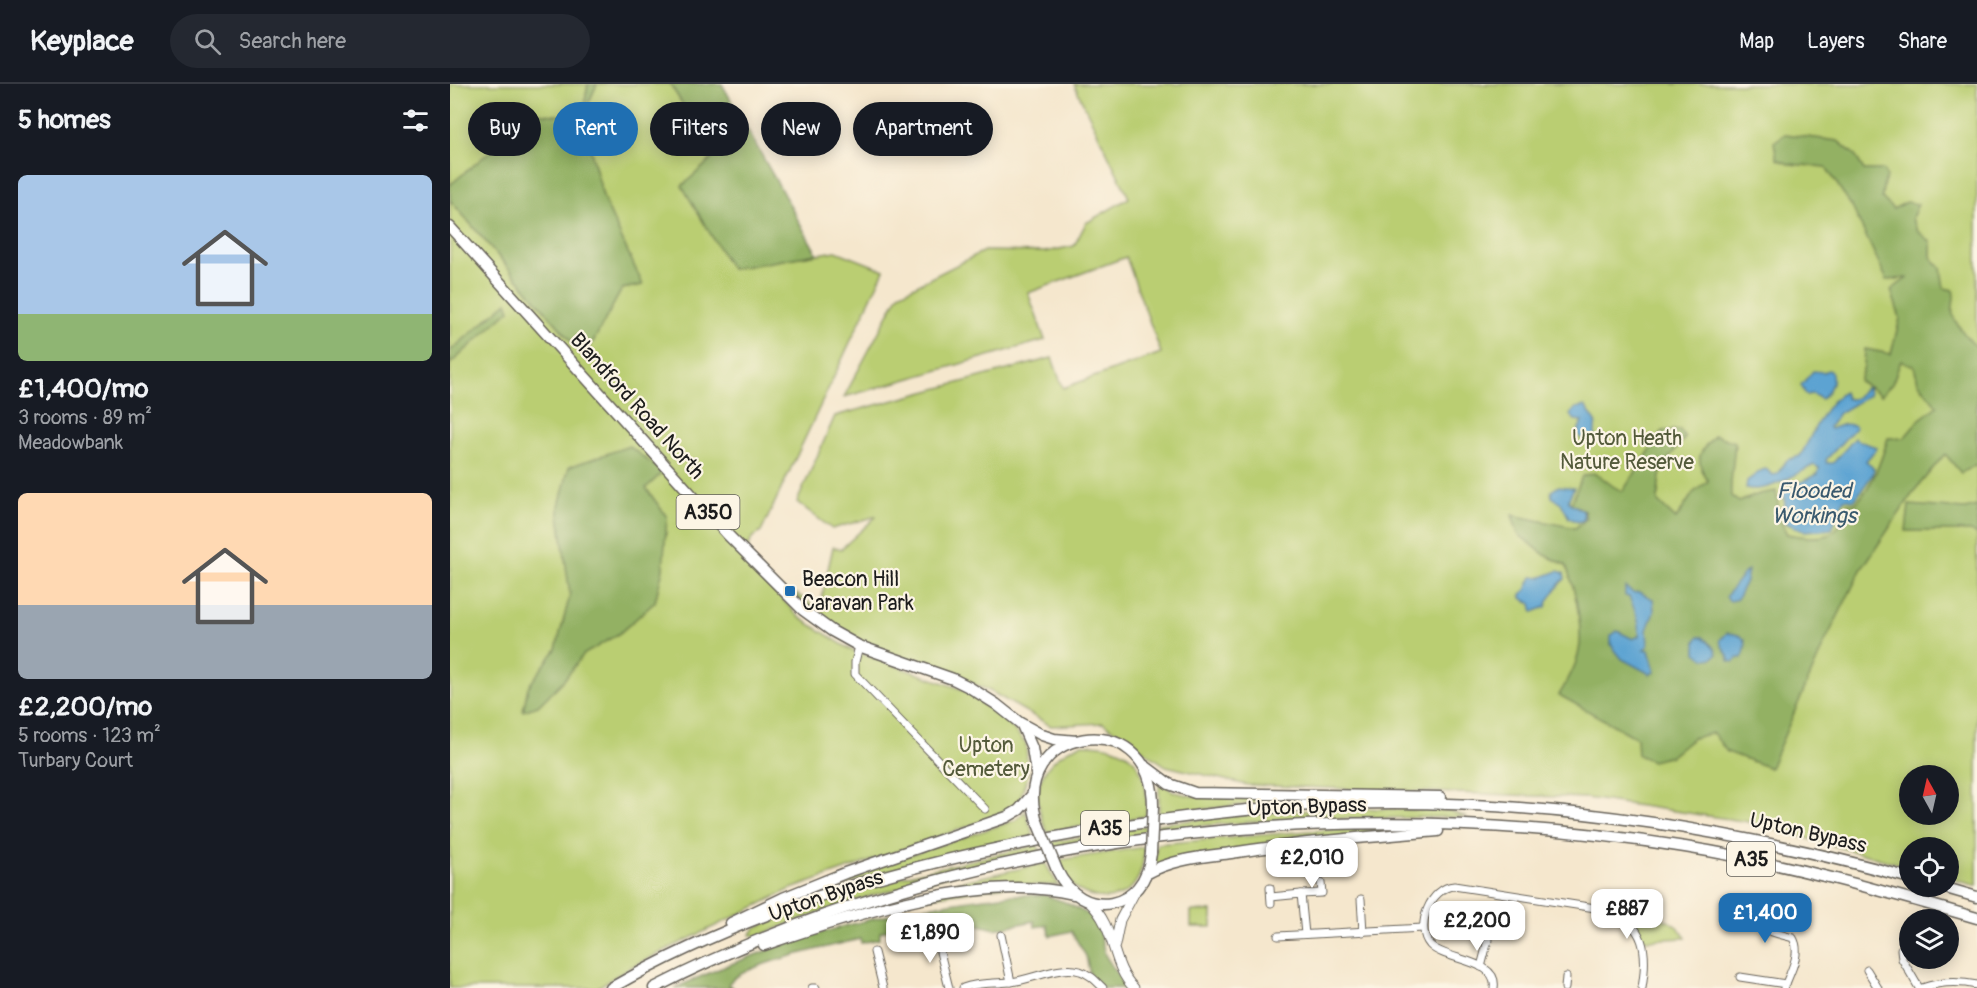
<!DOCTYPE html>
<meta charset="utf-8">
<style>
:root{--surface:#171b24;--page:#242831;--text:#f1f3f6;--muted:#9ea1a6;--line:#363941;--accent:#1f6fb2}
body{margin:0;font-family:Pangolin,sans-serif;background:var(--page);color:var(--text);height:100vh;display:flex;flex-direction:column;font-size:22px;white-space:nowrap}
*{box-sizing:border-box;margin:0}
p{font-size:20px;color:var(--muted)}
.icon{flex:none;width:33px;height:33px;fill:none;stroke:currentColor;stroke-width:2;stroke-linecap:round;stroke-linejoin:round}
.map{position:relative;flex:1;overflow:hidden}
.side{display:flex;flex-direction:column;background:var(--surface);width:450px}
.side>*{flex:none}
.top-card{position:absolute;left:18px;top:18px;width:570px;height:54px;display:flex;gap:12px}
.needle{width:39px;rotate:352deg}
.controls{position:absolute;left:1449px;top:681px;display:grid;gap:12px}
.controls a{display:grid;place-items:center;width:60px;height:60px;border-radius:50%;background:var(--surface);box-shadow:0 3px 15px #0003;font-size:30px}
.price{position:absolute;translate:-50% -51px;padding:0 14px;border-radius:12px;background:#fff;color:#222;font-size:20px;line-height:39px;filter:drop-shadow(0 2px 3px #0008)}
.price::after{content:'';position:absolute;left:50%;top:36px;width:18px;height:14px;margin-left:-9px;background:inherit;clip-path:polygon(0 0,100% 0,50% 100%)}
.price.active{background:var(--accent);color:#fff}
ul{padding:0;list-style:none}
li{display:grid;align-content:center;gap:12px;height:318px;padding:0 18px}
li span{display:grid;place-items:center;height:186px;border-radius:9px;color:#555}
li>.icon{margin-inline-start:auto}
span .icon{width:108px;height:108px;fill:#fffc;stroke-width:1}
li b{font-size:26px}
h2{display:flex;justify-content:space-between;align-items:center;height:72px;padding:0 18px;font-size:26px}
.chip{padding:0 21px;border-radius:27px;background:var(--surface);box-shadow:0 3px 15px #0003;font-size:21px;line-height:54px}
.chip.active{background:var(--accent);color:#fff}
header{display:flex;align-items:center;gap:36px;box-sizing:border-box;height:84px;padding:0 30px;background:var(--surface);border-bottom:2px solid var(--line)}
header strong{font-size:28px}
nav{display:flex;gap:33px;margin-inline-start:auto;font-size:21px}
.search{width:420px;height:54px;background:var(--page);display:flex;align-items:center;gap:15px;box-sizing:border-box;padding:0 21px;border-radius:33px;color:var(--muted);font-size:22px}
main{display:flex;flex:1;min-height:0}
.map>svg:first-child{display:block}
.green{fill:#bace72;stroke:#6b7547;stroke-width:1.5;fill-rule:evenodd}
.forest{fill:#93b164;stroke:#586640;stroke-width:1.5}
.water{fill:#5ca3d2;stroke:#3c6077;stroke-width:1.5}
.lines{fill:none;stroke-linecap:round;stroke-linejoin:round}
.minor-casing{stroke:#68635a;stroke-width:9}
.major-casing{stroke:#68635a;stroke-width:11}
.highway-casing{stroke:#68635a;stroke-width:13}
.minor{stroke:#fff;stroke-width:7}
.major{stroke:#fff;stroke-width:9}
.highway{stroke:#fff;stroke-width:10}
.highway-bridge-casing{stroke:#68635a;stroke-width:13;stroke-linecap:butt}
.highway-bridge{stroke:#fff;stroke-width:10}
.poi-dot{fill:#1f6fb2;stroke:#fcf5e5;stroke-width:2}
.labels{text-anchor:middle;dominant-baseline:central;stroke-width:4.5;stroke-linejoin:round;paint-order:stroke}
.shield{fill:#fcf5e5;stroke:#5f5d58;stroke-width:1.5}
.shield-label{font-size:20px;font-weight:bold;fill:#1c1c1c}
.street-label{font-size:21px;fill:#1c1c1c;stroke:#fcf5e5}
.park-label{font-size:21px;fill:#535a3a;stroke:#fcf5e5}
.poi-label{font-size:21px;fill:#1c1c1c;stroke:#fcf5e5;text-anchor:start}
.water-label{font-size:22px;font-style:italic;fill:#39596e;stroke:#fcf5e5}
</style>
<header>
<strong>Keyplace</strong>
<div class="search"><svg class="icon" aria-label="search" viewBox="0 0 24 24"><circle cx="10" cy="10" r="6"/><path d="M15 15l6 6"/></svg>Search here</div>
<nav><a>Map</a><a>Layers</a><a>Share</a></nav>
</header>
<main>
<section class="side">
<h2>5 homes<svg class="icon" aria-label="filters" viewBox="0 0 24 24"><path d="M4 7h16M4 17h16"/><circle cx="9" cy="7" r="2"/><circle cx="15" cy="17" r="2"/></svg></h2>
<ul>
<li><span style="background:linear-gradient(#a9c7e8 75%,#8fb573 0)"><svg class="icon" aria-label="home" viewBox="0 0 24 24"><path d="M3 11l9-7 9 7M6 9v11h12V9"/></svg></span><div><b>£1,400/mo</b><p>3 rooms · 89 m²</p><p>Meadowbank</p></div></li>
<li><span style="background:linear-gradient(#ffd9b3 60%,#9aa5b1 0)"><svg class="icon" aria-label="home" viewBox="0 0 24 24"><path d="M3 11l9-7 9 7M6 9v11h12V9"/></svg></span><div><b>£2,200/mo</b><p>5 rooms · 123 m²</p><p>Turbary Court</p></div></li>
</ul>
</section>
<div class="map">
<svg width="1527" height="904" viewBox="0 0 1527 904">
<rect width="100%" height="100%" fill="#fcf5e5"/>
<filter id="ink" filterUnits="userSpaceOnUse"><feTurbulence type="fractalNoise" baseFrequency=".0167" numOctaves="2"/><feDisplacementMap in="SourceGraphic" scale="12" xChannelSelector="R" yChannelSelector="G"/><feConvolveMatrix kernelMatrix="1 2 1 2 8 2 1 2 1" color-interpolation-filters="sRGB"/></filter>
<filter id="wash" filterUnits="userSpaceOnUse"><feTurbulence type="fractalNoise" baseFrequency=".008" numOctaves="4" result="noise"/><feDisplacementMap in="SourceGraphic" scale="24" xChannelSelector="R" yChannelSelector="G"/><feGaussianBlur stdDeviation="1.35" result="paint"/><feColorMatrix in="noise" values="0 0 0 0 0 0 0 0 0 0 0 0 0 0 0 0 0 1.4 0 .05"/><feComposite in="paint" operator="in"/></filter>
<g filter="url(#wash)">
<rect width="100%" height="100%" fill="#f5e7cd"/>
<g class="green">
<path d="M 0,0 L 138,0 L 133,31 L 147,0 L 220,0 L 266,72 L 281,185 L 386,167 L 434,186 L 311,448 L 302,454 L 294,474 L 350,534 L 401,566 L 514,606 L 561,642 L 576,660 L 578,691 L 568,720 L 536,736 L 341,805 L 177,885 L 147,904 L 0,904 L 0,116 L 134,272 L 172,205 L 192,201 L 154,116 L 132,34 L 86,30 L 0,101 Z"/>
<path d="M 624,0 L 1527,0 L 1527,802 L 1499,794 L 1498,764 L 1460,764 L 1459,783 L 1299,738 L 1136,714 L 797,701 L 716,682 L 653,639 L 601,642 L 540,607 L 463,574 L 461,579 C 420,564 373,547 345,511 L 347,510 L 369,526 L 383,463 L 391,465 L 427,432 L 382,445 L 347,418 L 385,332 L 602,274 L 613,304 L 711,269 L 676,173 L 578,209 L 595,256 L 394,313 L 449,210 L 534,167 L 595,168 L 624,162 L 636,139 L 679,114 ZM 1460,692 L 1498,692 L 1498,730 L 1460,730 Z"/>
<path d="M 631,660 C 682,659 700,682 696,732 L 597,748 C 578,706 589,678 631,660 Z"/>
<path d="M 712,700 L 724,708 L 742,712 L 878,716 L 821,718 L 709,730 L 709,701 Z"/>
<path d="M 907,724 L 999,727 L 1017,733 L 845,735 L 759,741 L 707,747 L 708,740 L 807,729 Z"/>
<path d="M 575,727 L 584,752 L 485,774 L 348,814 L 347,812 L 459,771 L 566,736 Z"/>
<path d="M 695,742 L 695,750 L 604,766 L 602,758 Z"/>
<path d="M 943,744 L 943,747 L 704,782 L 707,760 L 860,747 Z"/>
<path d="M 587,761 L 591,768 L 427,810 L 370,828 L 308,852 L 300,851 L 306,843 L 374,817 L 450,793 Z"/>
<path d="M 694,763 C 694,777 692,792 682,803 C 664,822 630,814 616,794 C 613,789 611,782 609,776 Z"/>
<path d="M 595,779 L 608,801 L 562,801 L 425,821 L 500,800 Z"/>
<rect x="741" y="827" width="21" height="16"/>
<path d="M 1161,827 C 1187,827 1222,829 1236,854 L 1191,856 L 1184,843 Z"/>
</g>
<g class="forest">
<path d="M 138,0 L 147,0 L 132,34 L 154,116 L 193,201 L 172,205 L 135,273 L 0,116 L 0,101 L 86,29 L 132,34 Z"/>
<path d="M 220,0 L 272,0 L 367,170 L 281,185 L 232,102 L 265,72 Z"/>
<path d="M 1335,50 L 1388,57 L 1405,71 L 1414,86 L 1433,86 L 1437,93 L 1433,102 L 1432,114 L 1443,125 L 1457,118 L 1468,120 L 1462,134 L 1467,146 L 1481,158 L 1481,173 L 1491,184 L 1494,204 L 1503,206 C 1506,215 1501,222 1503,231 C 1505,239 1520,258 1527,263 L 1527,380 L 1511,389 L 1495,370 L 1465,406 L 1411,486 L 1375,558 L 1320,684 L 1277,668 L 1263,649 L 1243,654 L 1221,672 L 1202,677 L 1188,671 L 1187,654 L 1109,611 C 1118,596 1129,578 1130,559 C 1131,533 1125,506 1116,481 L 1095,471 L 1068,450 L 1062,431 L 1125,444 L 1136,435 L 1134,426 L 1121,420 L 1132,392 L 1143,389 C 1157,394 1159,403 1173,407 L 1213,347 L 1230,346 L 1235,354 C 1213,381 1208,383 1208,418 L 1226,435 L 1243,409 L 1258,397 C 1244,375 1248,369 1265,351 L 1285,358 C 1284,377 1280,394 1281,412 L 1289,418 L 1309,410 L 1326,407 L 1331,438 L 1337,450 C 1369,456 1391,457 1397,419 L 1406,419 C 1423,401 1431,377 1438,354 L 1454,354 L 1470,335 L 1487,322 L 1468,298 L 1464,282 L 1451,277 L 1442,300 L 1431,311 L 1409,297 L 1414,282 L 1415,265 L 1441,270 L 1450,234 L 1441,206 L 1457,194 L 1437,196 L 1402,123 L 1376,83 L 1339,80 L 1327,75 L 1324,58 Z"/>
<path d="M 57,218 L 60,226 L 0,280 L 0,267 Z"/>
<path d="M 179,362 L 213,388 L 196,404 L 217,433 L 213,485 L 205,518 L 170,549 L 133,571 L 114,596 L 88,622 L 73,627 L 78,603 L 106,565 L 120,511 L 109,431 L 109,422 L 119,383 Z"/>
<path d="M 1459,421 L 1515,425 L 1527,422 L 1527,451 L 1521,447 L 1456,447 Z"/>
<path d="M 560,811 L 595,811 L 615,818 L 638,830 L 648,841 L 655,871 L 676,904 L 653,904 L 640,891 L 636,872 L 621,847 L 600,852 L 597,841 L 585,843 L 584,837 L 545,845 L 509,836 L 474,843 L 472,838 L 430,848 L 430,855 L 411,859 L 410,855 C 384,862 289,880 278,901 L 284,904 L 225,904 C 332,855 444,823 560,811 Z"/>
</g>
<g class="water">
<path d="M 1378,286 L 1381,287 C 1385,298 1379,308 1371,315 L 1363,310 L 1356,311 L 1351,301 L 1363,287 L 1373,288 Z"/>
<path d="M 1415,304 L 1418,304 L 1419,311 L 1389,329 L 1379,343 L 1380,345 L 1394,340 L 1404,341 L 1406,343 L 1376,376 L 1377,379 L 1383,379 L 1405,354 C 1412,360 1419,359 1427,364 L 1416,377 L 1424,385 L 1423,390 L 1405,416 L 1394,415 L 1382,445 L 1355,447 L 1335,439 C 1334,426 1337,418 1332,407 L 1368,390 L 1369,384 L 1364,381 C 1345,390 1317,410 1296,404 L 1297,397 L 1312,386 L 1316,385 L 1323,391 L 1327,390 L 1337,376 L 1350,372 C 1363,351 1372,321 1394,308 L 1396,314 C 1404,318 1411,310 1415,304 Z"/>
<path d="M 1135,322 L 1146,338 C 1144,346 1146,353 1143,361 L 1136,358 L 1127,350 L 1132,337 L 1125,336 L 1120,331 L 1126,324 Z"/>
<path d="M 1109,402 L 1124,404 C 1116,420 1115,417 1133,426 L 1134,436 L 1128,438 L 1119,434 L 1111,419 L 1102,413 L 1101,407 Z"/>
<path d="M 1298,486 L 1296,497 L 1287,515 L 1281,517 L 1278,516 L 1276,512 C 1282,505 1292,490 1298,486 Z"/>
<path d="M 1108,487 L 1114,489 L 1115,495 C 1110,498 1097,517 1096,523 L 1083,528 L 1081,520 L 1072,514 L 1071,510 L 1076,506 L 1082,493 L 1092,493 Z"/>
<path d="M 1175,503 L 1183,509 L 1189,508 L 1203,515 L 1204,528 L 1197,546 L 1198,562 L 1194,565 L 1199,566 L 1205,588 L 1200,590 L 1172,575 L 1161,561 L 1161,552 L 1167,547 L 1183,555 L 1189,552 C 1191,539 1185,525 1179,513 L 1175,512 Z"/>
<path d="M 1277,549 C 1295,550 1300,557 1292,574 L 1288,574 L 1283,578 L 1279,577 C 1279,569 1271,564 1270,556 Z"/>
<path d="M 1248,553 L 1253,553 L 1265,565 L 1267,570 C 1260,578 1254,575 1246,569 L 1246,558 Z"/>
</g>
</g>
<g filter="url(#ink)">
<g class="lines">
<g class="minor-casing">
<g id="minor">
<path d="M 409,562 L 405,578 L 405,590 L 535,725"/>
<path d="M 820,804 L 821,819"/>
<path d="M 851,810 L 872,809 L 871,799"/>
<path d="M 821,813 L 851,810 L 855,850"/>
<path d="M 911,815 L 913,848"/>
<path d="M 1301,836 C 1314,848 1327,849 1343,854 C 1352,869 1340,889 1334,904"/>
<path d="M 485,848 L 499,904"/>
<path d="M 551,851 L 561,898"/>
<path d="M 828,852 L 973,844"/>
<path d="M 1451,865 L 1452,875 L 1469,904"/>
<path d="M 424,868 L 433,904"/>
<path d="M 1031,883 L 1038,856"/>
<path d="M 1417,886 L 1428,904"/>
<path d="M 1290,893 L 1336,900"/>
<path d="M 362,904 L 366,904"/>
<path d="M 513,904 C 529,898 543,900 560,898 C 582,896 608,881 630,887 C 640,890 646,897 653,904"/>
<path d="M 1044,904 C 1049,875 995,877 980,861 C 964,843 981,803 1004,802 L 1158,826 C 1196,841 1198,868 1192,904"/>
<path d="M 1115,904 L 1116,893"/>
<path d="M 1472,904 C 1489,898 1509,897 1527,901"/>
</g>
</g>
<g class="major-casing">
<g id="major">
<path d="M 639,818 C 667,844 660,880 684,904"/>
<path d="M 665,861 L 670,836 L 685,808"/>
</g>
</g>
<g class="highway-casing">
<g id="highway">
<path d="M 0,143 L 277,450 L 353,526 L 382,547 L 409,562 L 503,595 L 519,603 L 546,620 L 570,639 L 592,651 L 604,655 L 627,657"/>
<path d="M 572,641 L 582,664 L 586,689"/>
<path d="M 695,682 L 719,700 L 745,709 L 990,713"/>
<path d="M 588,740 C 554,644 704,616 703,723"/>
<path d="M 607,786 C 632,839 696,827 701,769"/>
<path d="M 696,790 C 722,775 752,773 781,769 C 850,758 919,753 988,747"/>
<path d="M 1489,802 L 1527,813"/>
<path d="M 281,839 L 333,814 L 395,789 L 557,733 L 569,726 L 582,711"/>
<path d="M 314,861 C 400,831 533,788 623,810"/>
<path d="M 161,904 C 294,828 441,784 590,756 C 680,739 771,726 863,721 C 1065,711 1266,740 1460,794"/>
<path d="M 204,904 C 515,745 893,709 1235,763 C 1335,779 1430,806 1527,834"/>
</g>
</g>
<use href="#minor" class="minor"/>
<use href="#major" class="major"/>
<use href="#highway" class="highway"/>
<g class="highway-bridge-casing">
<g id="highway-bridge">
<path d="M 588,740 L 607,786"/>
<path d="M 701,769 L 703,723"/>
</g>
</g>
<use href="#highway-bridge" class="highway-bridge"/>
</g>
</g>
<rect class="poi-dot" x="334" y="501" width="12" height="12" rx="3"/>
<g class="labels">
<g class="shield">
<rect x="226.5" y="411" width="63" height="34" rx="4.5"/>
<rect x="631" y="727" width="48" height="34" rx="4.5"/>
<rect x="1277" y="758" width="48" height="34" rx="4.5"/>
</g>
<g class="shield-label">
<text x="258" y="428">A350</text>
<text x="655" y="744">A35</text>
<text x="1301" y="775">A35</text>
</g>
<g class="street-label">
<text transform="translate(187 322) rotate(48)">Blandford Road North</text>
<text transform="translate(857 723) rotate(-2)">Upton Bypass</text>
<text transform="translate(1358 749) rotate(13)">Upton Bypass</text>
<text transform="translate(376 812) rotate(-19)">Upton Bypass</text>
</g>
<g class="park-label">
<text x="1177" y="354">Upton Heath<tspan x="1177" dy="24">Nature Reserve</tspan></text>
<text x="536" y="661">Upton<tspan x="536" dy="24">Cemetery</tspan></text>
</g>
<g class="poi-label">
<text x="352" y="495">Beacon Hill<tspan x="352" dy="24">Caravan Park</tspan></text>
</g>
<g class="water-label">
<text x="1364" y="407">Flooded<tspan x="1364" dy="25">Workings</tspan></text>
</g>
</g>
</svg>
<div class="controls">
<a><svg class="needle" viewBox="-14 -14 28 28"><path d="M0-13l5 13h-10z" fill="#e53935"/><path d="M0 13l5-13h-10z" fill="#9ea1a6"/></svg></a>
<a><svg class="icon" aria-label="locate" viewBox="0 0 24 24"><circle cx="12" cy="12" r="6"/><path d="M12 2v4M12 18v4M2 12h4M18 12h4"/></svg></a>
<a><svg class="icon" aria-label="layers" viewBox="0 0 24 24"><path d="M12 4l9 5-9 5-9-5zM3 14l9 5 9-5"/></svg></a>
</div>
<b class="price" style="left:862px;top:805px">£2,010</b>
<b class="price" style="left:1177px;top:856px">£887</b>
<b class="price active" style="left:1315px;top:860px">£1,400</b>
<b class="price" style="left:1027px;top:868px">£2,200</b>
<b class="price" style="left:480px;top:880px">£1,890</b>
<div class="top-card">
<a class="chip">Buy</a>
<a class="chip active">Rent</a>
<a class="chip">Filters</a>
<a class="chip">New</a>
<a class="chip">Apartment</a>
</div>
</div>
</main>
